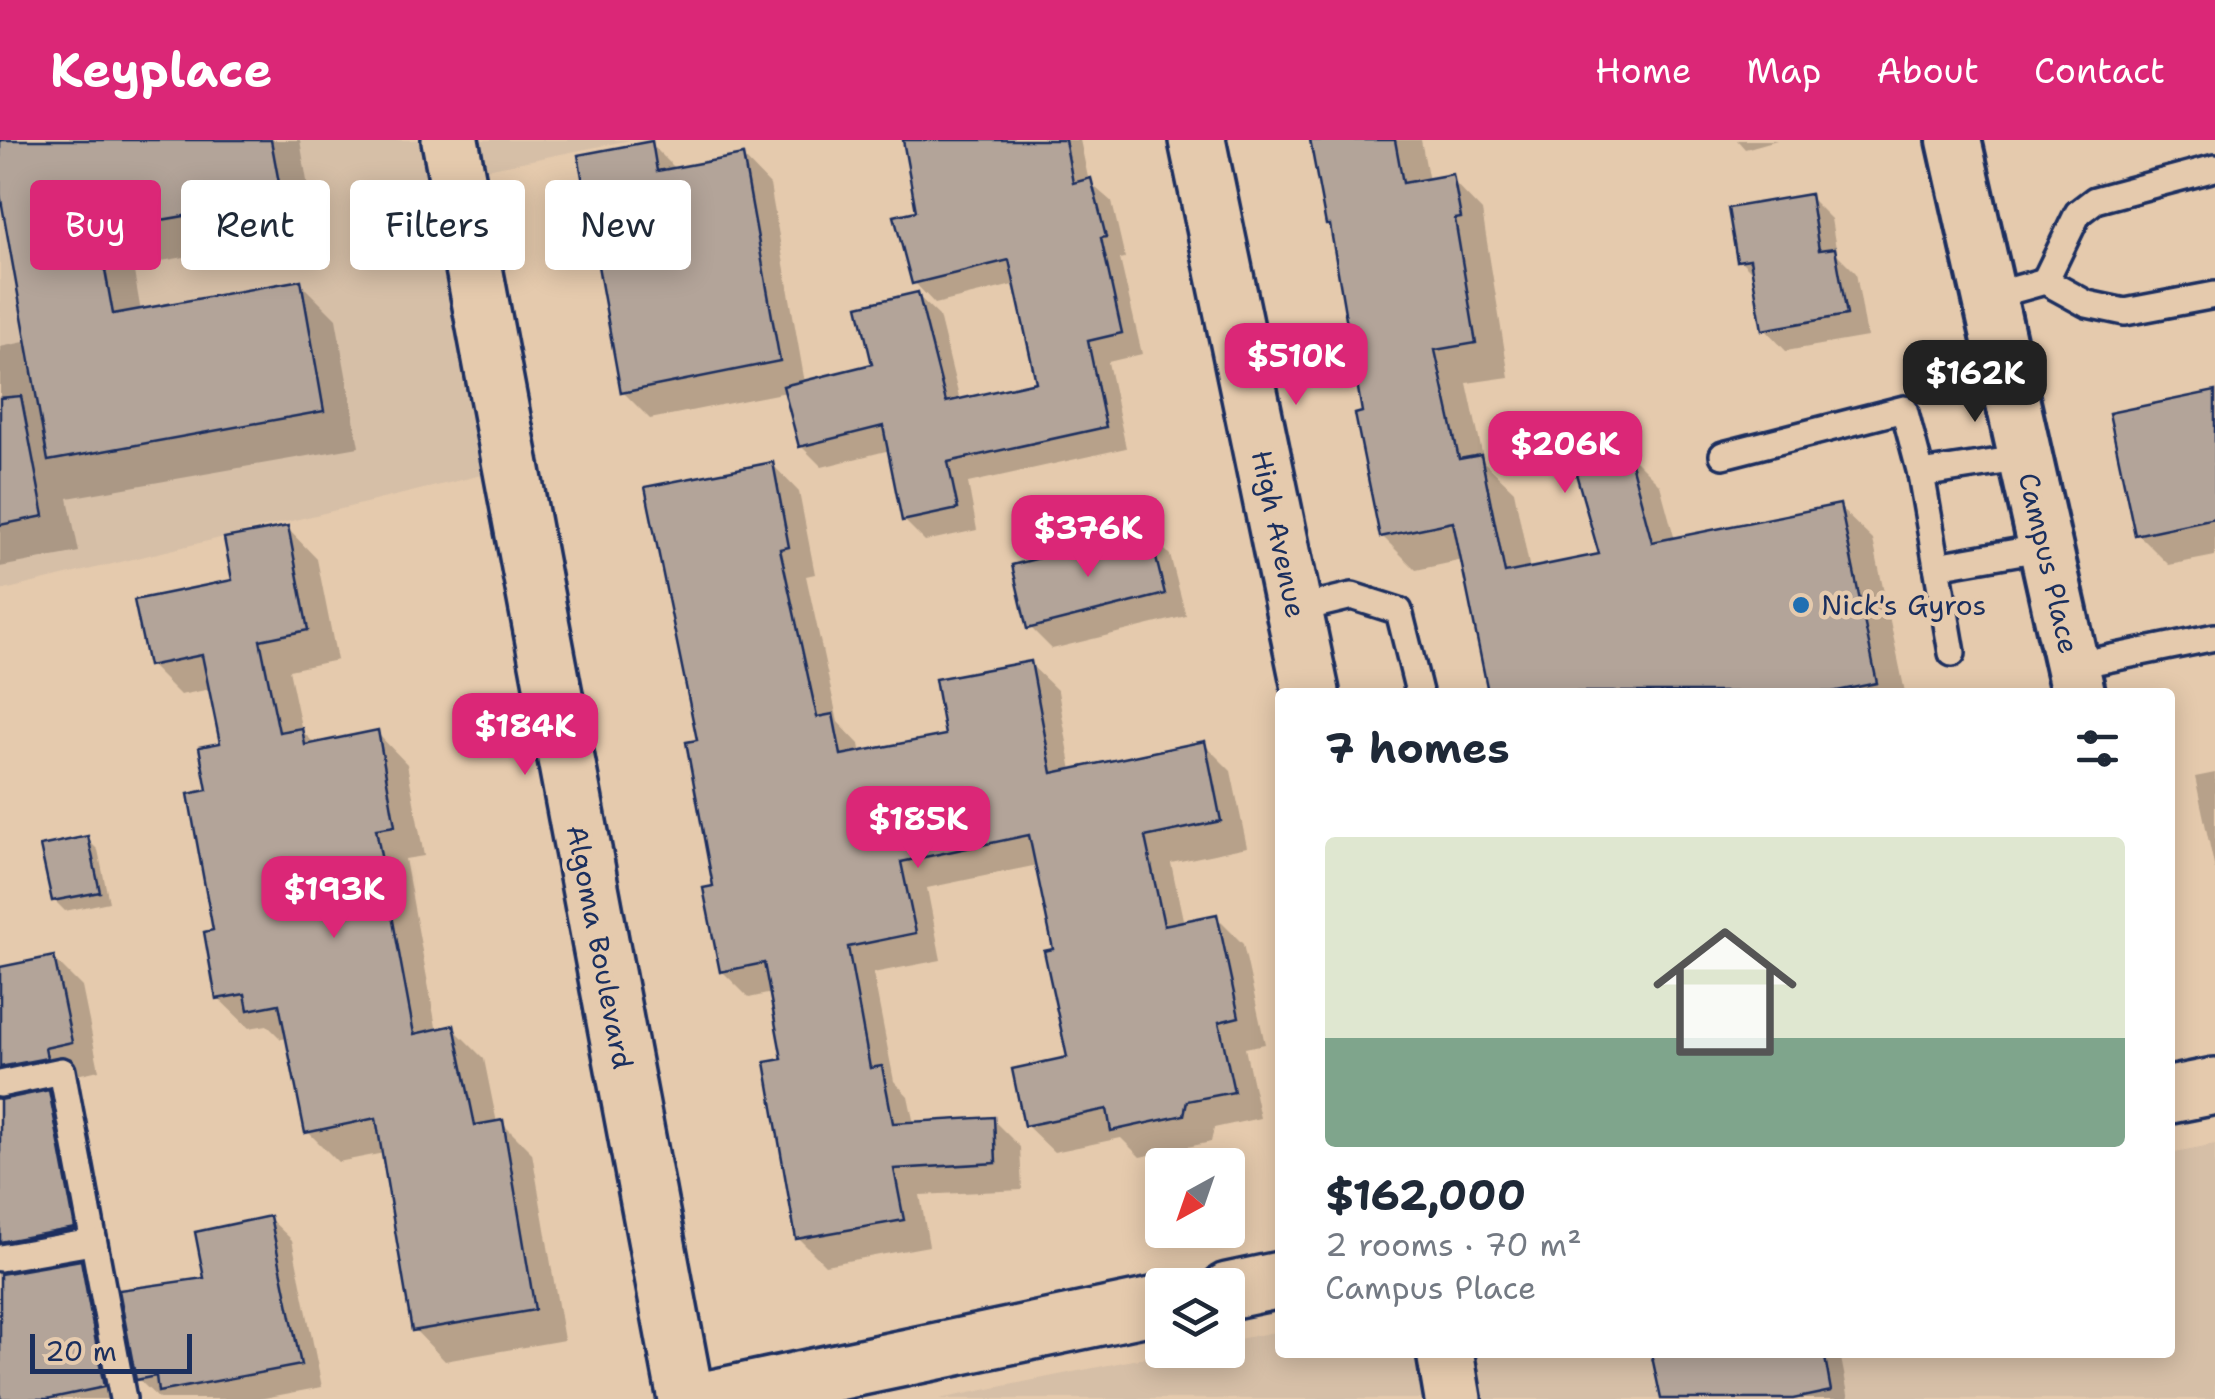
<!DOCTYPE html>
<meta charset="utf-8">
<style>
:root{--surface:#fff;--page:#f2f2f3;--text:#1f2937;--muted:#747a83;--line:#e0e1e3;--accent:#db2777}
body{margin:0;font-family:"Shantell Sans",sans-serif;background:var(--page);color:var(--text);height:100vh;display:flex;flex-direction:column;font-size:38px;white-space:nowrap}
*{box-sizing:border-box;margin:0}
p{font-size:32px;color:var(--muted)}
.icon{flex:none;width:55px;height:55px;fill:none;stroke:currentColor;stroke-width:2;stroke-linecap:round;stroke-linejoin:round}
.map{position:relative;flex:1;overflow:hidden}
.details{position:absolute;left:1275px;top:548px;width:900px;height:670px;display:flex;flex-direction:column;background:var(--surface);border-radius:10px;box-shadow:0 5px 25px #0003}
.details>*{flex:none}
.banner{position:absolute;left:30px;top:40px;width:950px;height:90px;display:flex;gap:20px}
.needle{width:65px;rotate:220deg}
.buttons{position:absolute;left:1145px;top:1008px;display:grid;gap:20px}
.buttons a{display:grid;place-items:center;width:100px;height:100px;border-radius:10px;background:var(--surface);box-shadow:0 5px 25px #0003;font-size:50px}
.scale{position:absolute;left:30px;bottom:25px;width:162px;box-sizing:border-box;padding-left:10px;border:5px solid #1b2f5e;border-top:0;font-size:28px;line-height:35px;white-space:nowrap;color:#1b2f5e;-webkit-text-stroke:8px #e5caad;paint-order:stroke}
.price{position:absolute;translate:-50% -85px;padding:0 22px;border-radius:20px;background:var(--accent);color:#fff;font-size:32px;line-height:65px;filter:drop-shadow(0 2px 5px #0008)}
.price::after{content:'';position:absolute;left:50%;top:60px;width:30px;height:22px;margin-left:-15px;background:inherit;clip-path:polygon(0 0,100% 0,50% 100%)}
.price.current{background:#222;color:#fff}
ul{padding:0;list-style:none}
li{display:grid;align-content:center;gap:20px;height:530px;padding:0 50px}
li+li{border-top:2px solid var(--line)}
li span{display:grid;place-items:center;height:310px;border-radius:10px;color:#555}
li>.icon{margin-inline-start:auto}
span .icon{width:180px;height:180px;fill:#fffc;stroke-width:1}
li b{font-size:42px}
h2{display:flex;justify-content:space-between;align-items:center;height:120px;padding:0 50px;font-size:42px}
.pill{padding:0 35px;border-radius:10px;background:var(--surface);box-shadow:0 5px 25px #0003;font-size:35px;line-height:90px}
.pill.current{background:var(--accent);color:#fff}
header{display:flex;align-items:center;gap:60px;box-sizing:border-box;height:140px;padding:0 50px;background:var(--accent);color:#fff}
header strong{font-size:48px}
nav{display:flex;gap:55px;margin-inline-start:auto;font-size:35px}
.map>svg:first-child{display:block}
.built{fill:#d6bfa7}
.shadow{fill:#0003}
.building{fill:#b3a499;stroke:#1b2f5e;stroke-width:2.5}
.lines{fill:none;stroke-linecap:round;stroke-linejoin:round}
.lane-casing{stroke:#1b2f5e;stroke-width:32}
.street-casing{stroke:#1b2f5e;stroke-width:60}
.secondary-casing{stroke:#1b2f5e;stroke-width:62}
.primary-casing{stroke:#1b2f5e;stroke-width:62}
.lane{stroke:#e5caad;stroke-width:25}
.street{stroke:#e5caad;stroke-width:52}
.secondary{stroke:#e5caad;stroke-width:55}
.primary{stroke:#e5caad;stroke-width:55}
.poi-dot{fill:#1f6fb2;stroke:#e5caad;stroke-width:4}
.labels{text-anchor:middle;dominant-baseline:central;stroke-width:9;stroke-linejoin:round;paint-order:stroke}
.street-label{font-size:28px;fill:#1b2f5e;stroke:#e5caad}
.poi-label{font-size:28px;fill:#1b2f5e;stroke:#e5caad;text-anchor:start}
</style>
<header>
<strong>Keyplace</strong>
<nav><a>Home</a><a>Map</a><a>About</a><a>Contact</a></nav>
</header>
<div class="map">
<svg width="2215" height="1259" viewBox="0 0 2215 1259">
<rect width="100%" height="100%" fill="#e5caad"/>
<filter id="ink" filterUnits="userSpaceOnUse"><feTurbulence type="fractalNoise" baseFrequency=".01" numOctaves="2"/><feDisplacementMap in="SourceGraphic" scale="20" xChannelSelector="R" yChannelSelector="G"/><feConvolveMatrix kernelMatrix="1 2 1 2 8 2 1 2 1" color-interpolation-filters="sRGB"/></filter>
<g filter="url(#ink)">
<g class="built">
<path d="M 0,0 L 630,0 L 457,35 L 511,328 L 0,451 Z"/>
<path d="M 2215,1004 L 2215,1259 L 939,1259 L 1183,1210 L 1228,1210 L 1228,1201 L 1280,1191 L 1280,1212 L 2170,1212 L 2170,1013 Z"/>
</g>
<g class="shadow">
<path d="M 0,0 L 300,0 L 316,94 L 133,126 L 141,172 L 300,143 L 336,179 L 359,307 L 68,358 L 79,412 L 0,427 L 0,207 L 29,201 L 0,40 Z"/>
<path d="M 905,0 L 1080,0 L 1089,42 L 1112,62 L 1125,118 L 1120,119 L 1142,214 L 1108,222 L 1126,308 L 968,343 L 977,390 L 925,401 L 904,380 L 890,310 L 822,327 L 801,306 L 787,252 L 650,279 L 623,252 L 651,4 L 677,30 L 743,17 L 770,45 L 805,243 L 875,226 L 917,155 L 939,176 L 960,261 L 1039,244 L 1017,144 L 935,164 L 914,142 L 919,73 Z"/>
<path d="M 1312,0 L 1421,0 L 1429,41 L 1449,37 L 1482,71 L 1509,237 L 1467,243 L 1484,322 L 1514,351 L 1530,430 L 1602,416 L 1626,311 L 1660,345 L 1675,400 L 1839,367 L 1873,400 L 1905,552 L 1490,552 L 1463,420 L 1416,430 L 1382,396 L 1365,274 L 1333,89 L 1328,84 Z"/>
<path d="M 1737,0 L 1777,0 L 1745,9 Z"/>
<path d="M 1809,57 L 1831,79 L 1837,114 L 1856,133 L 1867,197 L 1786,211 L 1764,188 L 1756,136 L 1740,120 Z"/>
<path d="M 2215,254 L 2215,416 L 2169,425 L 2137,393 Z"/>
<path d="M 772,324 L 799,352 L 815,434 L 806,436 L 838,582 L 859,604 L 861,614 L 948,597 L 1030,524 L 1058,551 L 1072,631 L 1204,604 L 1231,631 L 1247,707 L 1171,723 L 1184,784 L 1216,777 L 1243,804 L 1265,904 L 1245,908 L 1260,978 L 1214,988 L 1211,1002 L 1140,1017 L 1121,998 L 1054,1012 L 1026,985 L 1070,919 L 1056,811 L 1038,725 L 927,748 L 941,820 L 873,833 L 894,941 L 908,956 L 914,984 L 993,980 L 1020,1007 L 1022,1050 L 920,1055 L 929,1106 L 825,1125 L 798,1098 L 784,921 L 772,853 L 749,858 L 722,831 L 700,602 Z"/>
<path d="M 287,388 L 317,419 L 337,520 L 289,530 L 302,591 L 316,605 L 377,593 L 407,624 L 424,716 L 405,719 L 437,892 L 453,888 L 484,919 L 497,983 L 502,983 L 532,1013 L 564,1200 L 445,1221 L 415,1190 L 384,1013 L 338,1022 L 308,992 L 289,898 L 281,899 L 267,885 L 249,888 L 218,858 L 210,652 L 222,605 L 211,549 L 180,555 L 150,525 Z"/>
<path d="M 1148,393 L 1170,415 L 1186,476 L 1052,509 L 1030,487 Z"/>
<path d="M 2215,633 L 2215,730 L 2195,637 Z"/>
<path d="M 87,699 L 98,710 L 109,762 L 65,771 L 54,760 Z"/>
<path d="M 54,819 L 82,847 L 99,930 L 72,936 L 74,945 L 46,951 L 77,981 L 102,1116 L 77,1121 L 108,1151 L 128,1259 L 0,1259 L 0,830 Z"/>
<path d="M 269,1078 L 292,1100 L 322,1247 L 259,1259 L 159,1259 L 138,1239 L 207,1140 Z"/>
<path d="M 1835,1212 L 1841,1218 L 1849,1259 L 1663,1259 L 1654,1213 Z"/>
</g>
<g class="building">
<path d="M 0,0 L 271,0 L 282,59 L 98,91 L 113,174 L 301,140 L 324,271 L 48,321 L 0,54 Z"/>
<path d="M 903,0 L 1065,0 L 1073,43 L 1091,38 L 1106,97 L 1101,98 L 1122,193 L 1088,201 L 1106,287 L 948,322 L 958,369 L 902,381 L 883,286 L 799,307 L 783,246 L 872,224 L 858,166 L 918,152 L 946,262 L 1036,242 L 1009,120 L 912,144 L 894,76 L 916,71 Z"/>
<path d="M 1310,0 L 1395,0 L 1403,43 L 1453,34 L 1461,78 L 1455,79 L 1476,203 L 1435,210 L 1459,319 L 1481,315 L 1505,433 L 1599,414 L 1573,323 L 1627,308 L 1652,402 L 1840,364 L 1877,543 L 1832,552 L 1488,552 L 1453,382 L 1380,397 L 1355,274 L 1362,272 L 1330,85 L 1326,85 Z"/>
<path d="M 652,1 L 657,31 L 743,15 L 780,221 L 621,253 L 578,15 Z"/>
<path d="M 1810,54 L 1819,110 L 1835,108 L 1847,175 L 1762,190 L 1750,119 L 1737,121 L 1728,68 Z"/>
<path d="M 2215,251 L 2215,378 L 2135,395 L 2109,273 Z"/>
<path d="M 21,256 L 44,376 L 0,385 L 0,258 Z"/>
<path d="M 773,322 L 789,407 L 780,409 L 817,577 L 833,574 L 841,615 L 945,595 L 935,539 L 1031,521 L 1052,633 L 1205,601 L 1221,681 L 1145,697 L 1164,785 L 1217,774 L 1239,877 L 1219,882 L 1234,952 L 1187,961 L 1184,975 L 1111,991 L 1107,969 L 1024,986 L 1012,929 L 1067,917 L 1044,811 L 1053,809 L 1029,695 L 901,722 L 916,793 L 848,807 L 870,928 L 882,926 L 893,983 L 994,977 L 996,1023 L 894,1029 L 904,1080 L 796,1099 L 765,922 L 782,919 L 764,823 L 720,832 L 703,748 L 713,746 L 686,602 L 697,600 L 645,347 Z"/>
<path d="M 288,386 L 308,490 L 260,500 L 279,592 L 302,588 L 305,605 L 378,590 L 395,686 L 376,689 L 414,894 L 454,885 L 475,985 L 503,980 L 535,1170 L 412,1191 L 376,978 L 305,993 L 279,864 L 248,870 L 245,854 L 216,859 L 204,792 L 213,790 L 188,654 L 207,650 L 199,607 L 220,603 L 202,515 L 148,526 L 134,460 L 232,440 L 224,398 Z"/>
<path d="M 1149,390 L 1165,454 L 1027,489 L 1012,425 Z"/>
<path d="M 88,696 L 100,752 L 52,761 L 40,706 Z"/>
<path d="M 54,816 L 72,902 L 45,908 L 47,918 L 0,927 L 0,827 Z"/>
<path d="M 49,950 L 75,1088 L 0,1102 L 0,960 Z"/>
<path d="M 270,1076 L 301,1225 L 158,1252 L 156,1236 L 136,1240 L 119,1150 L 204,1138 L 195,1092 Z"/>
<path d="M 81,1120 L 104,1247 L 47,1259 L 0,1259 L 0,1134 Z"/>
<path d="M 1651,1212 L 1824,1212 L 1831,1251 L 1793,1259 L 1661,1259 Z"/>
</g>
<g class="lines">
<g class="lane-casing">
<g id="lane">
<path d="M 2045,141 L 2078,73 L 2095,60 L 2215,28"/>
<path d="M 1988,157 L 2045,141 L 2087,164 L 2125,172 L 2215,155"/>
<path d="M 1723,315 L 1904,269 L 1921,334"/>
<path d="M 2025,318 L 1921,334 L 1937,426 L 2045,407"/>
<path d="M 1937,426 L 1952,513"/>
<path d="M 1294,470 L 1352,456 L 1399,471 L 1419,552"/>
<path d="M 2072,526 L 2215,497"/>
<path d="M 0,944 L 62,931 L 123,1259"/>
<path d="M 0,1118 L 92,1102"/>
</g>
</g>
<g class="street-casing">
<path id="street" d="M 1954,0 L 2078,552"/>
</g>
<g class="secondary-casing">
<g id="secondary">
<path d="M 450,0 L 686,1259"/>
<path d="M 1197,0 L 1311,552"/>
<path d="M 1445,1212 L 1453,1259"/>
</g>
</g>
<g class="primary-casing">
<g id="primary">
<path d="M 2170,955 L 2215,946"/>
<path d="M 1228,1151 L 1280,1140"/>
<path d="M 708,1259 L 1162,1164"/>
</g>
</g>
<use href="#lane" class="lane"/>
<use href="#street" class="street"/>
<use href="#secondary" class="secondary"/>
<use href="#primary" class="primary"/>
</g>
</g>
<circle class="poi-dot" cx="1801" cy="465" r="10"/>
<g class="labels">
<g class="street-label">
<text transform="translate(1279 394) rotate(78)">High Avenue</text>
<text transform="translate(2049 423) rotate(77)">Campus Place</text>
<text transform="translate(600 807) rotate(79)">Algoma Boulevard</text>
</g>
<g class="poi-label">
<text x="1821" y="465">Nick's Gyros</text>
</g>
</g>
</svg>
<div class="buttons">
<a><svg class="needle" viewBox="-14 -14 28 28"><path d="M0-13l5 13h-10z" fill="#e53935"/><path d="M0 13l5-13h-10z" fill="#747a83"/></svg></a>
<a><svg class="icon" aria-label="layers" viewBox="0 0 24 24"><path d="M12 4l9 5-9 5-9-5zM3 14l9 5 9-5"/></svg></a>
</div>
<div class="scale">20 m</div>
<b class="price" style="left:1296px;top:268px">$510K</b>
<b class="price current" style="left:1975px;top:285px">$162K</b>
<b class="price" style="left:1565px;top:356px">$206K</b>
<b class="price" style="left:1088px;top:440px">$376K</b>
<b class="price" style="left:525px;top:638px">$184K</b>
<b class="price" style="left:918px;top:731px">$185K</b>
<b class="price" style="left:334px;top:801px">$193K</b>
<div class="banner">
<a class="pill current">Buy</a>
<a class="pill">Rent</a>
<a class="pill">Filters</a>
<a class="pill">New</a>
</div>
<section class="details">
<h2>7 homes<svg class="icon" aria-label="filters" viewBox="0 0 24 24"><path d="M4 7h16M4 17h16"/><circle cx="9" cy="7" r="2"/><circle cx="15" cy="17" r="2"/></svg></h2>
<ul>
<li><span style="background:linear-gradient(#dfe7d0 65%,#7fa58c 0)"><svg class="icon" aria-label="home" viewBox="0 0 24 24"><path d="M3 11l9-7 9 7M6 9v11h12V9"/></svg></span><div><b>$162,000</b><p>2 rooms · 70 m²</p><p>Campus Place</p></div></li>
</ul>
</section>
</div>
